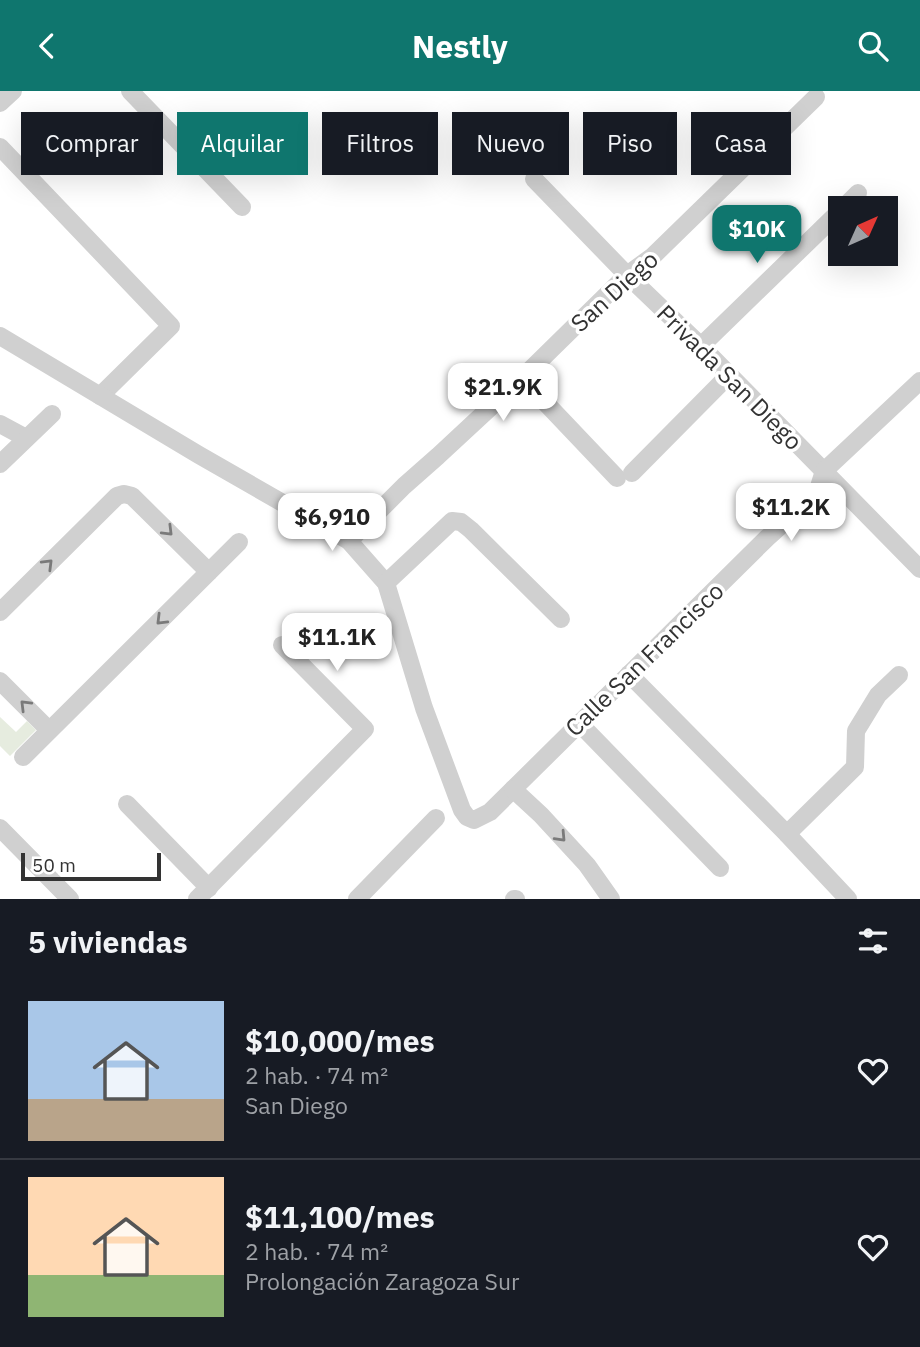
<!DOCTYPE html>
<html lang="es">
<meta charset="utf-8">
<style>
:root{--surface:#171b24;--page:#242831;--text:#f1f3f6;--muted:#9ea1a6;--line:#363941;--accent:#0f766e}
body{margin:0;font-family:"IBM Plex Sans",sans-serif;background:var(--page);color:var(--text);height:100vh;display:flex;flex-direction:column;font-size:26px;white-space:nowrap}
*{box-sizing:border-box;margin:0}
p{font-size:23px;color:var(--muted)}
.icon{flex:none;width:38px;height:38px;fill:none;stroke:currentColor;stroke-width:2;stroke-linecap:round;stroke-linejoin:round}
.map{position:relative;height:808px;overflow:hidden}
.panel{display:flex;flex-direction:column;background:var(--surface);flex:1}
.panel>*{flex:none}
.hud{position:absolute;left:21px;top:21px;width:878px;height:63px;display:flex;gap:14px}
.needle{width:46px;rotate:45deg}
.buttons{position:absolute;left:828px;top:105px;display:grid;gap:14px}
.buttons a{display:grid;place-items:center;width:70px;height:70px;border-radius:0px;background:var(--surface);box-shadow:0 7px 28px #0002;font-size:35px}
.scale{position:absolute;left:21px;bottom:18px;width:140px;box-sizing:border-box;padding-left:7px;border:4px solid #333;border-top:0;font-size:19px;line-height:24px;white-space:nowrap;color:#333;-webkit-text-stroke:5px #fff;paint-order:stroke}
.price{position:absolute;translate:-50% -60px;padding:0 16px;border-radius:14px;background:#fff;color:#222;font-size:23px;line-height:46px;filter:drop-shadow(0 2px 4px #0008)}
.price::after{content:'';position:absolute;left:50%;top:42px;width:21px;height:16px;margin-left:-10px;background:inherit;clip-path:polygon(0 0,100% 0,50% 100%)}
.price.selected{background:var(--accent);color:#fff}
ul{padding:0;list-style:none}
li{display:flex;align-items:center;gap:21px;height:175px;padding:0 28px}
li+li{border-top:2px solid var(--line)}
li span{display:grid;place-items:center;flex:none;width:196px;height:140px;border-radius:0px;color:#555}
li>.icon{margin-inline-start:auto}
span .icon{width:84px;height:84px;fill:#fffc;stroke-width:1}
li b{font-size:30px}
h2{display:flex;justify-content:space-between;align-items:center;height:84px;padding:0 28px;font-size:30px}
.pill{padding:0 24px;border-radius:0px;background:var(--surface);box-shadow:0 7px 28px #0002;font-size:24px;line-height:63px}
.pill.selected{background:var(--accent);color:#fff}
header{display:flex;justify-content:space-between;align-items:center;height:91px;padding:0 28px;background:var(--accent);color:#fff;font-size:32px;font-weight:700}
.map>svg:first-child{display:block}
.green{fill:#e6ecdf}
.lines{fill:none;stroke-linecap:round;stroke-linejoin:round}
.street{stroke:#d0d0d0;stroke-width:18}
.oneway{stroke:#7a7a7a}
.labels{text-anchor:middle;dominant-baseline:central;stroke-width:7;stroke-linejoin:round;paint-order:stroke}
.street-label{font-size:24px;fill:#333;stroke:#fff}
</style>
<header><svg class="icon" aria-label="back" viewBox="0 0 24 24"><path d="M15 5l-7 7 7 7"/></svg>Nestly<svg class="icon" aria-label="search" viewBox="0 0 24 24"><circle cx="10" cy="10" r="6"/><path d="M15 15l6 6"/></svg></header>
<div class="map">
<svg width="920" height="808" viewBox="0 0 920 808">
<rect width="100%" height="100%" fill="#fff"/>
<path class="green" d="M 0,626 L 16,641 L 27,630 L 36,639 L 10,665 L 0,655 Z"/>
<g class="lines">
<g class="street">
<path d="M 130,0 L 242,116"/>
<path d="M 0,12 L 13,0"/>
<path d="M 0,56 L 171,235 L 100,305"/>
<path d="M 534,88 L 627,184 L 701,255 L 920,478"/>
<path d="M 843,117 L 858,102"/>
<path d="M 0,245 L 199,364 L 349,450 L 386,492 L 424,617 L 462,719 L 467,726 L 474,729 L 490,721 L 767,447 L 817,402 L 824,380 L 920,290"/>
<path d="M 701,255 L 840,120"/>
<path d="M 522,287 L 617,387"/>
<path d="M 0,333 L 26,347"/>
<path d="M 0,373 L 52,323"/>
<path d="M 632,382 L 729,284"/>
<path d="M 349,450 L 404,395 L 438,365 L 522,287 L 627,184 L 653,165 L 816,6"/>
<path d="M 386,492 L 452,430 L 461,431 L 471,439 L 561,528"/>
<path d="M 0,521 L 117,405 L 124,403 L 132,405 L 209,481"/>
<path d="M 629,583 L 787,743 L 848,808"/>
<path d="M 0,590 L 49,639"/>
<path d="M 579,632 L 720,777"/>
<path d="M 23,666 L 239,451"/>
<path d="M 513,698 L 541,724 L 587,774 L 611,808"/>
<path d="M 127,713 L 209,797"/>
<path d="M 0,737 L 70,808"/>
<path d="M 787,743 L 855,676 L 856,640 L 878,604 L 899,584"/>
<path d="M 197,808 L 365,638 L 282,554"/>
<path d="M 357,808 L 436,727"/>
<path d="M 514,808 L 516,808"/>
</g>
</g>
<defs><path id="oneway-chevron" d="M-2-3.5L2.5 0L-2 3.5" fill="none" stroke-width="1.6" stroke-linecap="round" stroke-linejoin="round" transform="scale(1.75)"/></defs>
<g class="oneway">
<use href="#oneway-chevron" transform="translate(168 440) rotate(45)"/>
<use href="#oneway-chevron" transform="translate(48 473) rotate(-45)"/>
<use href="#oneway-chevron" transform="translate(161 529) rotate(135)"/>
<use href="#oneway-chevron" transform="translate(25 614) rotate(-135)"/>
<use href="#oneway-chevron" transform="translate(561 746) rotate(47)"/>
</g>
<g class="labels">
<g class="street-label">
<text transform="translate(614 200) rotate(-42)">San Diego</text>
<text transform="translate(730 286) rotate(45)">Privada San Diego</text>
<text transform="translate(644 568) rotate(-44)">Calle San Francisco</text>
</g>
</g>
</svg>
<div class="buttons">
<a><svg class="needle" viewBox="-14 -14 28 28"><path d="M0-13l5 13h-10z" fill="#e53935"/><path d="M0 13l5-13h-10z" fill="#9ea1a6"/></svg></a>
</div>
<div class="scale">50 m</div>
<b class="price selected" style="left:757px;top:174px">$10K</b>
<b class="price" style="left:503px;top:332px">$21.9K</b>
<b class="price" style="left:791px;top:452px">$11.2K</b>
<b class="price" style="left:332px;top:462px">$6,910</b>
<b class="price" style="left:337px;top:582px">$11.1K</b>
<div class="hud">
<a class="pill">Comprar</a>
<a class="pill selected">Alquilar</a>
<a class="pill">Filtros</a>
<a class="pill">Nuevo</a>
<a class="pill">Piso</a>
<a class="pill">Casa</a>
</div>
</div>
<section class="panel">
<h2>5 viviendas<svg class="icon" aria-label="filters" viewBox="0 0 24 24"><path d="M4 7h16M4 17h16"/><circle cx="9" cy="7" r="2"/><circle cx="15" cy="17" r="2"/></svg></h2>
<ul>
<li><span style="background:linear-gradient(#a9c7e8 70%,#b9a48a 0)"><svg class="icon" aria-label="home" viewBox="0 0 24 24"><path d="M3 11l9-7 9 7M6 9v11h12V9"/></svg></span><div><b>$10,000/mes</b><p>2 hab. · 74 m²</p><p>San Diego</p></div><svg class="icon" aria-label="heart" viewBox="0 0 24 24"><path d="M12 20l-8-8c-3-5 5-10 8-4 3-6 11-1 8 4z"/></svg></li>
<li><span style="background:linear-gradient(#ffd9b3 70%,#8fb573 0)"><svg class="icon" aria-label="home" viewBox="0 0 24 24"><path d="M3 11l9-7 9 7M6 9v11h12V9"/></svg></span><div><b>$11,100/mes</b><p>2 hab. · 74 m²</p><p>Prolongación Zaragoza Sur</p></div><svg class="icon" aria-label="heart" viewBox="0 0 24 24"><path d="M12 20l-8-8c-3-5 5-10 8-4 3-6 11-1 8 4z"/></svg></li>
</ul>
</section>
